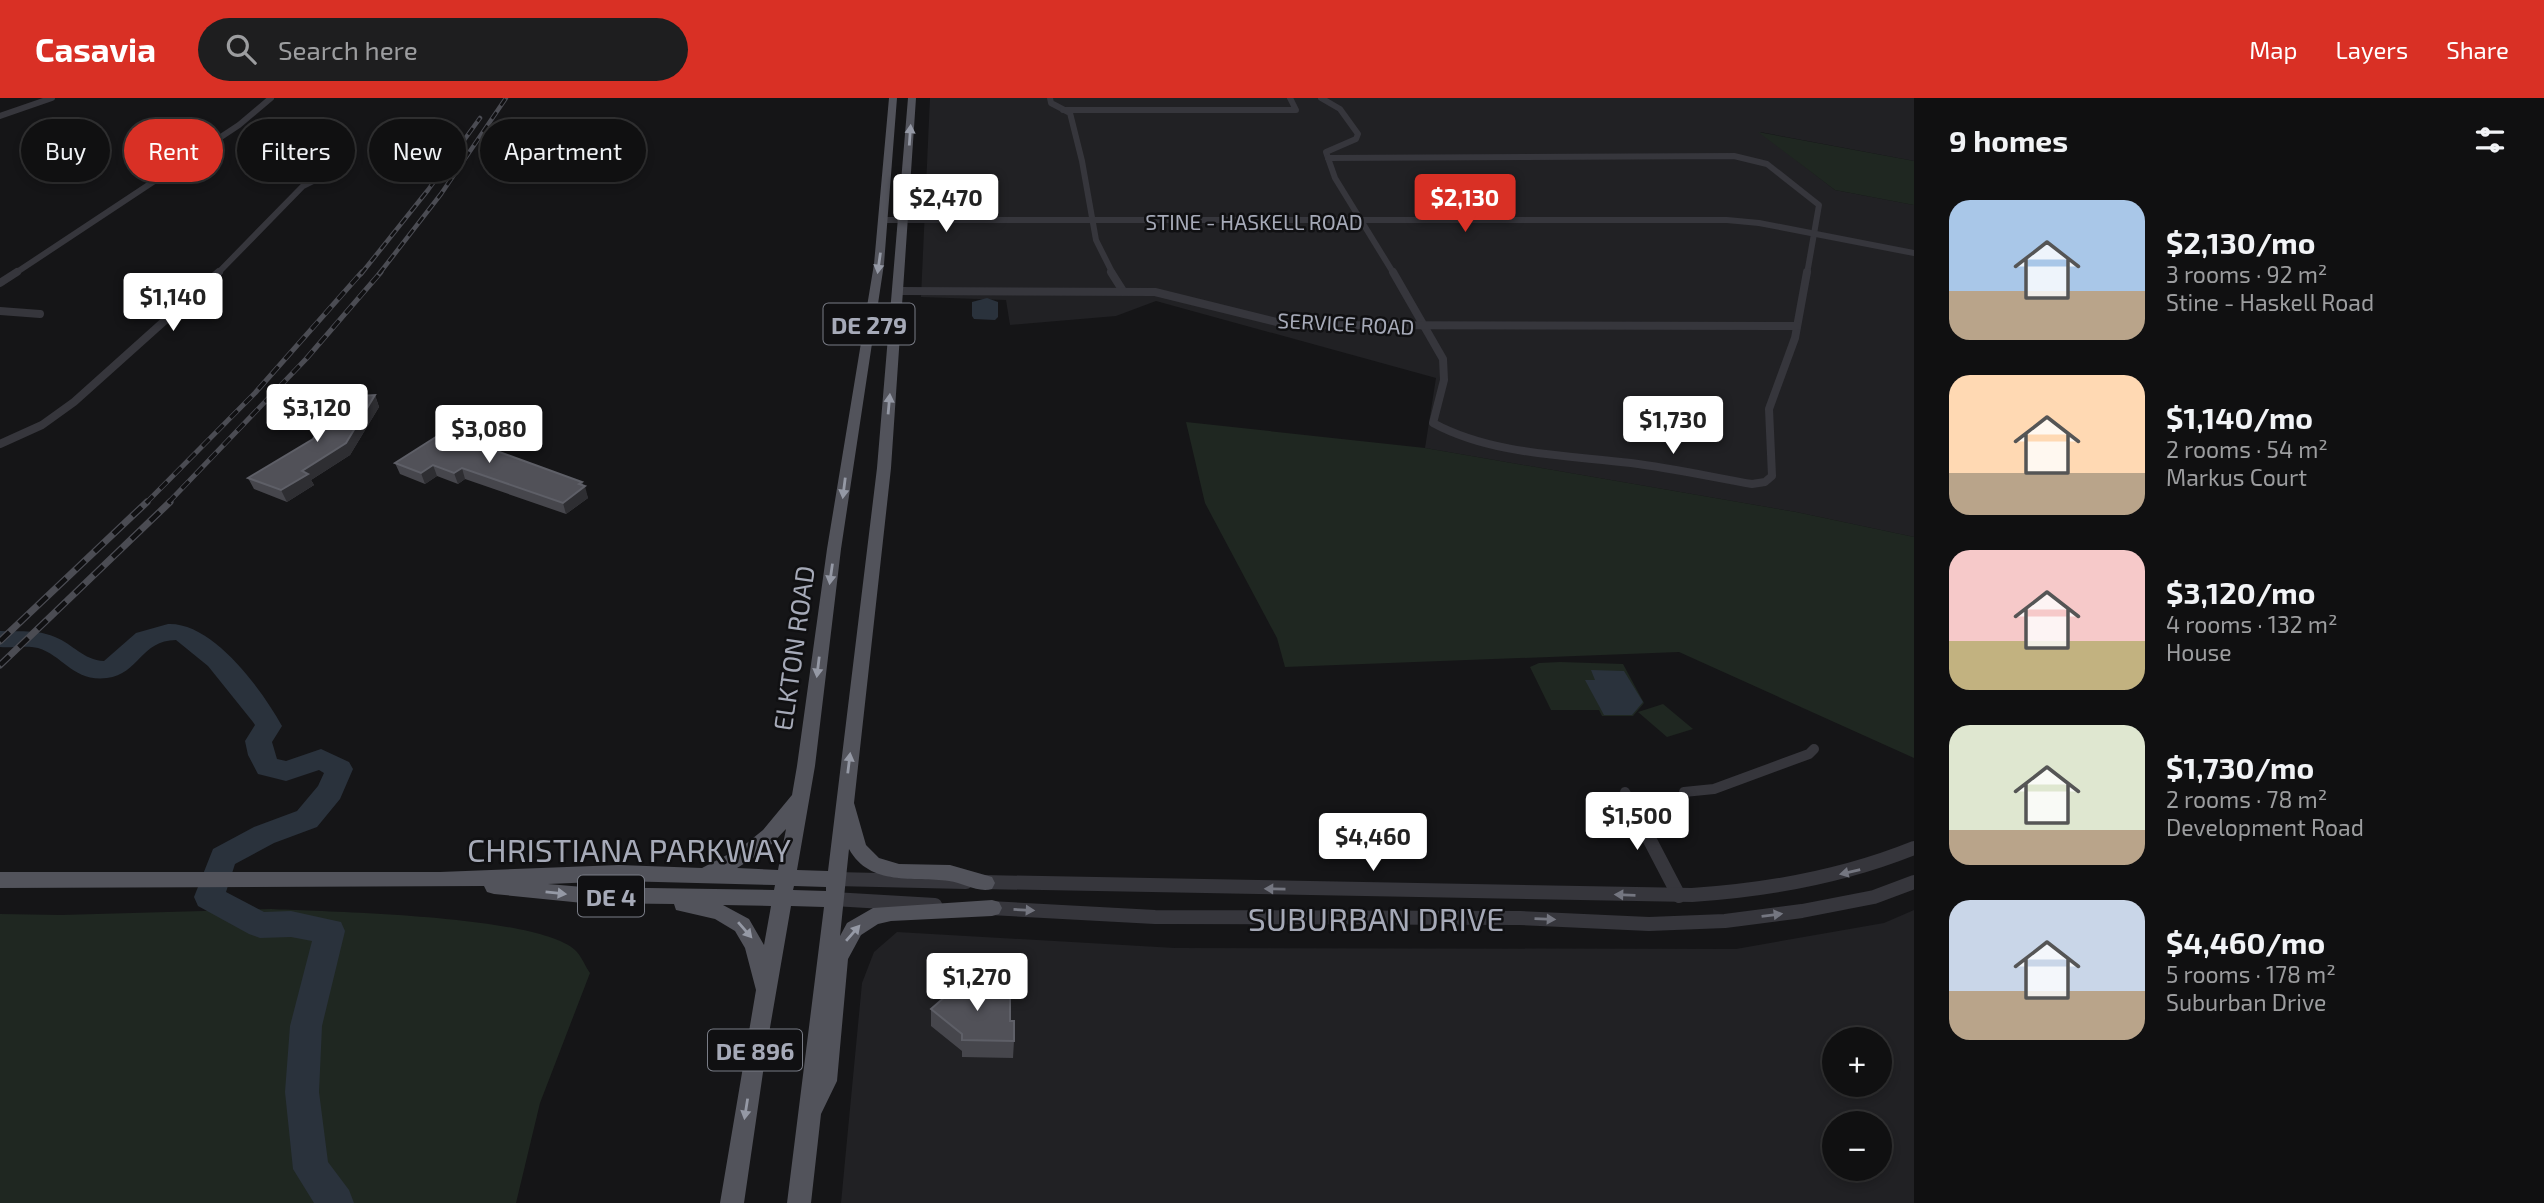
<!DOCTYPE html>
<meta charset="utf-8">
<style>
:root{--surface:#101011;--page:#1e1e1f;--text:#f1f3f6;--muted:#9c9d9f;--line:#303031;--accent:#d93025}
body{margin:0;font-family:"Exo 2",sans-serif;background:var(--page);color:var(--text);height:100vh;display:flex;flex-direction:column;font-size:26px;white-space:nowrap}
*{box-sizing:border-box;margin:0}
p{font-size:23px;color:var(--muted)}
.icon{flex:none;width:38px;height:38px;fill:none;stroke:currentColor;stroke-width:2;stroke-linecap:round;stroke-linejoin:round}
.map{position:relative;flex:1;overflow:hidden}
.panel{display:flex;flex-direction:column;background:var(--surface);width:630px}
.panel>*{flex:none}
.hud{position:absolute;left:21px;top:21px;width:665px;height:63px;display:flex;gap:14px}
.tools{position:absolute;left:1822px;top:929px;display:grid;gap:14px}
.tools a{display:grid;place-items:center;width:70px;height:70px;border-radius:50%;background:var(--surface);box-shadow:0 4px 10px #0003,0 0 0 2px var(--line);font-size:35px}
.price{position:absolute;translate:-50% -60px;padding:0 16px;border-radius:7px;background:#fff;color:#222;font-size:23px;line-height:46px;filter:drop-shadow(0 2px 4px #0008)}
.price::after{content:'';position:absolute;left:50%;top:42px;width:21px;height:16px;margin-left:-10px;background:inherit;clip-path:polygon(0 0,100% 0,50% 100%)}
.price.selected{background:var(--accent);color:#fff}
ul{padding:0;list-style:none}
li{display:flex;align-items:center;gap:21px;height:175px;padding:0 35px}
li span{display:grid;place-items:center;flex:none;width:196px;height:140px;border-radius:21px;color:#555}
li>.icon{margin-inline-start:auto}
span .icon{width:84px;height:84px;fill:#fffc;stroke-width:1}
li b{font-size:30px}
h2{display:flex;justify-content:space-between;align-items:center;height:84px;padding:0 35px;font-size:30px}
.chip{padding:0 24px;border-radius:32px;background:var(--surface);box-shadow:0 4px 10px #0003,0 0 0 2px var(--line);font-size:24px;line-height:63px}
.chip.selected{background:var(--accent);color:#fff}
header{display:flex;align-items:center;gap:42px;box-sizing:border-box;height:98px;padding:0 35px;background:var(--accent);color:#fff}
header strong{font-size:33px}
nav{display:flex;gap:38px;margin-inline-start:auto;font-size:24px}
.search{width:490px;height:63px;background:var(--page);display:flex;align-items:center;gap:18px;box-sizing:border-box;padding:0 24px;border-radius:38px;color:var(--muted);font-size:26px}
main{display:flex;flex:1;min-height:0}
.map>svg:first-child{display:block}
.built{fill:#212124;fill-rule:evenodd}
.green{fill:#1f2721}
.water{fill:#2a323c}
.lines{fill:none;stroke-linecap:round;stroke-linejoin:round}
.river{fill:#2a323c;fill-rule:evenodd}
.minor-far3{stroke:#36363c;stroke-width:6}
.minor-far2{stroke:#36363c;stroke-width:8}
.minor-far1{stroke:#36363c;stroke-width:10}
.minor{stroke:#36363c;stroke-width:14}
.primary{fill:#52535b;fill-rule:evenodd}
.rail-far2-casing{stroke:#4b4c53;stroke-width:4.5}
.rail-far1-casing{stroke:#4b4c53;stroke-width:5}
.rail-casing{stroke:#4b4c53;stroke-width:7}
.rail-far2{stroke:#101012;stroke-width:2.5;stroke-dasharray:8;stroke-linecap:butt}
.rail-far1{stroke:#101012;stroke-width:3.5;stroke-dasharray:10;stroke-linecap:butt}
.rail{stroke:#101012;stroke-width:4.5;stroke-dasharray:13;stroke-linecap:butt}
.wall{fill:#46464c}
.shaded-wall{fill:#2e2e32}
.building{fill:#515158;stroke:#5e5f67;stroke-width:2}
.oneway{fill:#9599a5}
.oneway2{fill:#747680}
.labels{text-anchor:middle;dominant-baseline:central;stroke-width:5;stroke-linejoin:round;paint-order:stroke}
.far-street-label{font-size:21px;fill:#a6aab8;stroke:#101012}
.shield{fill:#101012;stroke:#797c86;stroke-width:2}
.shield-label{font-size:24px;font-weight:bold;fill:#a6aab8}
.street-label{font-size:26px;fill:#a6aab8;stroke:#101012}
.near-street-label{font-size:32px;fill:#a6aab8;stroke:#101012}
</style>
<header>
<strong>Casavia</strong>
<div class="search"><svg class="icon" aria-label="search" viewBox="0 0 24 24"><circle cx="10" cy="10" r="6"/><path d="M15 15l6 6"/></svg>Search here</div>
<nav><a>Map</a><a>Layers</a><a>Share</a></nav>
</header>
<main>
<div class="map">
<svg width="1914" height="1105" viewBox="0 0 1914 1105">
<rect width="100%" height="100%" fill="#151517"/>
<g class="built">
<path d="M 930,0 L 1914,0 L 1914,63 L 1760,34 L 1835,92 L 1914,107 L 1914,439 L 1796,414 L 1425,350 L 1436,280 L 1156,203 L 1116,218 L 1010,227 L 1006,202 L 921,199 Z"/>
<path d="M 1914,812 L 1914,1105 L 841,1105 L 862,885 L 874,854 L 897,834 L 1175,850 L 1736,851 L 1884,825 ZM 1834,942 L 1880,942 L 1880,987 L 1834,987 ZM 1834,1026 L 1880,1026 L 1880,1071 L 1834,1071 Z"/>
</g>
<g class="green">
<path d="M 1758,34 L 1914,63 L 1914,107 L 1835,92 Z"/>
<path d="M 1186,324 L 1425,350 L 1796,414 L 1914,439 L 1914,660 L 1679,554 L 1285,569 L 1277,540 L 1205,405 Z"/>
<path d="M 1560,564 L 1623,566 L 1644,605 L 1633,618 L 1602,618 L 1599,612 L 1551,612 L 1530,569 L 1539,565 Z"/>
<path d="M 1663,606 L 1693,631 L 1667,639 L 1638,614 Z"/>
<path d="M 271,811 C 330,814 536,817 575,852 C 581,857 585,868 590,875 L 540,1005 L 516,1105 L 0,1105 L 0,816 L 61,817 Z"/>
</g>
<g class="water">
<path d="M 987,200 L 998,204 L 998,219 L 995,222 L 974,221 L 972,218 L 972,204 Z"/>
<path d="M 1591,572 L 1624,573 L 1643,604 L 1632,617 L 1604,617 L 1585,582 L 1595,582 Z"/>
</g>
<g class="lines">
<path class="river" d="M 168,526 C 213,524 262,592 282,628 L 272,644 L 277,661 L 286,663 L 321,651 L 349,664 L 353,671 L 340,701 L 317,729 L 274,745 L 235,766 L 226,794 L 264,814 L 291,813 L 341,824 L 345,833 L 322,928 L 319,994 L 328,1064 L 349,1092 L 354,1105 L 314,1105 L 293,1071 L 285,994 L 290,928 L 312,843 L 291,839 L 260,840 L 249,836 L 198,808 L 194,799 L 213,751 L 254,729 L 297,713 L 318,688 L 324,675 L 319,672 L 286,683 L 258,676 L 248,657 L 245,643 L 255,627 L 253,624 L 208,568 L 176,542 C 141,542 139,576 107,580 C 73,584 64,558 38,550 C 27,547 12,550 0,549 L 0,533 C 19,534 37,531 55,539 C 73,546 83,562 104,563 L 136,535 Z"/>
<g class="minor-far3">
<path d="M 1050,0 L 1051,5 L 1070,15 L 1082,63 L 1096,142 L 1113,176"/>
<path d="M 1321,0 L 1340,11 L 1358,36 L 1356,41 L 1326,54 L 1328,60"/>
<path d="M 1063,12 L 1296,12 L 1290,0"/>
<path d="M 0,18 L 52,0"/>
<path d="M 1328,60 L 1335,80 L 1394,176"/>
<path d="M 1328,60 L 1734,58 L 1767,66 L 1819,107 L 1807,176"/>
<path d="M 885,122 L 1727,122 L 1759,125 L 1914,155"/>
<path d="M 14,176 L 239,27 L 271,0"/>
<path d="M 217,176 L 303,88 L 321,79"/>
</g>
<g class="minor-far2">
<path d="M 1111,174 L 1123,193"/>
<path d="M 1393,174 L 1443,261 L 1444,282 L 1433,325 C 1492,357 1566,357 1631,365 C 1671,370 1712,379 1752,386 L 1765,384 L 1772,378 L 1769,311 L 1795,240 L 1807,174"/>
<path d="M 0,185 L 17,174"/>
<path d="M 898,193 L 1155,194 L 1289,227 L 1797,228"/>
<path d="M 0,213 L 40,216"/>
<path d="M 0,346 L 42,327 L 74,304 L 219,174"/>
</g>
<g class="minor-far1">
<path d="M 1625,694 L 1632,708"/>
<path d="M 1684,694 L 1714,691 L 1809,656 L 1814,651"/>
</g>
<g class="minor">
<path d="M 1631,706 L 1679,798"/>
<path d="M 835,781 L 966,784"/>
<path d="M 982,784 L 1692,797 C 1769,792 1842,779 1914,750"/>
<path d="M 833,801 L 935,807"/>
<path d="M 990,810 L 1155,819 L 1520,820 L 1649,826 L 1725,823 L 1802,813 L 1874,799 L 1914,784"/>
</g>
<path class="primary" d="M 889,0 L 897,0 L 884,166 L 841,451 L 815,668 L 797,772 L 828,773 L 877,370 L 908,0 L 916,0 L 891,370 L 854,705 L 866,747 L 879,760 L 899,766 L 950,767 L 992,779 L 995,785 L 992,791 C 978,795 963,785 949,783 C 914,778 870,789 849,751 L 840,838 L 847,825 L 873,810 L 992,802 L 999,804 L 1002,810 L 999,816 L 992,818 L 891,823 L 878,826 L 861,837 L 848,861 L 837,983 L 821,1016 L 811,1105 L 787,1105 L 824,809 L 791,808 L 767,947 L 744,1105 L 720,1105 L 756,892 L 745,850 L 735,833 L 715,821 L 676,812 L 674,806 L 583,805 L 494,796 L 487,794 L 484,788 L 0,790 L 0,774 L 440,774 L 619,767 L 702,770 L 742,749 L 763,732 L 792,697 L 797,668 L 827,451 L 874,166 ZM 786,731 L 778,772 L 737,770 L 766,752 ZM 619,783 L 775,787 L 774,792 L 583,789 L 548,786 ZM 794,788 L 826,789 L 826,793 L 793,792 ZM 723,807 L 771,808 L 764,847 L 749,821 Z"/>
<g class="rail-far2-casing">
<g id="rail-far2">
<path d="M 361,176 L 428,92 L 480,20"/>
<path d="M 379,176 L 441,96 L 506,0"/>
</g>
</g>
<g class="rail-far1-casing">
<g id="rail-far1">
<path d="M 146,405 L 255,295 L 362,174"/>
<path d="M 168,405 L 306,261 L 381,174"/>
</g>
</g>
<g class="rail-casing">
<g id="rail">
<path d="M 0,543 L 147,404"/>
<path d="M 0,567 L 170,404"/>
</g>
</g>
<use href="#rail-far2" class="rail-far2"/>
<use href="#rail-far1" class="rail-far1"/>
<use href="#rail" class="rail"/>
</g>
<g class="wall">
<path d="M 375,297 L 379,309 L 350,357 L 311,382 L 314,387 L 287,404 L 254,391 L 248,380 L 313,341 Z"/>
<path d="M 501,355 L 582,384 L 588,400 L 566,416 L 465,381 L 458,386 L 437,378 L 425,386 L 400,376 L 395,365 Z"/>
<path d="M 931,911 L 1010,923 L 1014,943 L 1013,960 L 962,959 L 962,953 L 931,928 Z"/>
</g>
<g class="shaded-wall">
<path d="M 375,297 L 379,309 L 350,357 L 311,382 L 314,387 L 287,404 L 281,392 L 302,373 Z"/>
<path d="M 499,345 L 502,357 L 491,351 Z"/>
<path d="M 433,367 L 437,378 L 425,386 L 421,375 Z"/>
<path d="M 462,370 L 465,381 L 458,386 L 454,375 Z"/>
<path d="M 582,384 L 583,389 L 585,388 L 588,400 L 566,416 L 563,405 Z"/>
</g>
<g class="building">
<path d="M 375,297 L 346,345 L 302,373 L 308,376 L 281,392 L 248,380 L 313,341 L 340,299 Z"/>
<path d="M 450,330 L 499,345 L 491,351 L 582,384 L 579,386 L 585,388 L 563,405 L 462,370 L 454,375 L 433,367 L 421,375 L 395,365 Z"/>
<path d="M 970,877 L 992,897 L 1010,898 L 1010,923 L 1014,923 L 1014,943 L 962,942 L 962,936 L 931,911 Z"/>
</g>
<defs><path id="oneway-solid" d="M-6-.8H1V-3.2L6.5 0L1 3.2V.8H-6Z" transform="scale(1.75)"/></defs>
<g class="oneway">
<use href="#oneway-solid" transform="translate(910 37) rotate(-86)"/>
<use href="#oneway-solid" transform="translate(879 165) rotate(98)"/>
<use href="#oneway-solid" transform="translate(889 306) rotate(-85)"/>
<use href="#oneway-solid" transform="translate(844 390) rotate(97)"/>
<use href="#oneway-solid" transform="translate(831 476) rotate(98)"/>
<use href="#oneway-solid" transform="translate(818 569) rotate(97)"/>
<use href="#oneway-solid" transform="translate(849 665) rotate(-83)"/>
<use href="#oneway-solid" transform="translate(556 795) rotate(6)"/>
<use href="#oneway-solid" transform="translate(745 832) rotate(49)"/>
<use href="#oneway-solid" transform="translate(853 835) rotate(-49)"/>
<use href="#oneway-solid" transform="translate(746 1011) rotate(99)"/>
</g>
<g class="oneway2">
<use href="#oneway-solid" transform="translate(1850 774) rotate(167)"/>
<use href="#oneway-solid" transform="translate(1275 791) rotate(-179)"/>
<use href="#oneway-solid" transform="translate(1625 797) rotate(-178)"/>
<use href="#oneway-solid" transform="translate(1024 812) rotate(3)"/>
<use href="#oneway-solid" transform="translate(1772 817) rotate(-7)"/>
<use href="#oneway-solid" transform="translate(1545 821) rotate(2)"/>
</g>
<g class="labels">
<g class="far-street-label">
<text x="1254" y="123">STINE - HASKELL ROAD</text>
<text transform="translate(1346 225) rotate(3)">SERVICE ROAD</text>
</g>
<g class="shield">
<rect x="823.5" y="205.5" width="91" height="41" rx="5"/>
<rect x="578" y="777.5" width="66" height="41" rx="5"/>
<rect x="708" y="931.5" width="94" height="41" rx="5"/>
</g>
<g class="shield-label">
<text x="869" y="226">DE 279</text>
<text x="611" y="798">DE 4</text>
<text x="755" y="952">DE 896</text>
</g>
<g class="street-label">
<text transform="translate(793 550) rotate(-82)">ELKTON ROAD</text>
</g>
<g class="near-street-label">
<text x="629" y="751">CHRISTIANA PARKWAY</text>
<text x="1376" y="820">SUBURBAN DRIVE</text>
</g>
</g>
</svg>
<div class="tools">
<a>+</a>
<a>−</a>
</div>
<b class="price" style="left:946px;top:136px">$2,470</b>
<b class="price selected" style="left:1465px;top:136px">$2,130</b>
<b class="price" style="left:173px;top:235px">$1,140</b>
<b class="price" style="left:317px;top:346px">$3,120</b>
<b class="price" style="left:1673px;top:358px">$1,730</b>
<b class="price" style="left:489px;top:367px">$3,080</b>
<b class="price" style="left:1637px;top:754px">$1,500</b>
<b class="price" style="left:1373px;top:775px">$4,460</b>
<b class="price" style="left:977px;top:915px">$1,270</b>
<div class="hud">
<a class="chip">Buy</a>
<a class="chip selected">Rent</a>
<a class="chip">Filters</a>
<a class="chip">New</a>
<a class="chip">Apartment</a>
</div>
</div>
<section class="panel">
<h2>9 homes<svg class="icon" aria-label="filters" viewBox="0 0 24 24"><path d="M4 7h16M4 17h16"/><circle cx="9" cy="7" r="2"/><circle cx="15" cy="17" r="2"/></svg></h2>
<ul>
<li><span style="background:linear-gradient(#a9c7e8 65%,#b9a48a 0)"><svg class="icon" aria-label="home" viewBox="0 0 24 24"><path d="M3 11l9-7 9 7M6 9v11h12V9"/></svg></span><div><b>$2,130/mo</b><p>3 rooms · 92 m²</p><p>Stine - Haskell Road</p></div></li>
<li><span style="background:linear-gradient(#ffd9b3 70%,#b9a48a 0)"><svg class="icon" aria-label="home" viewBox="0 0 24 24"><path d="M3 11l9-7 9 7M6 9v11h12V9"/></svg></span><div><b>$1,140/mo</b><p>2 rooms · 54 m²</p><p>Markus Court</p></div></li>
<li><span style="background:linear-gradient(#f6c9c9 65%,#c2b280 0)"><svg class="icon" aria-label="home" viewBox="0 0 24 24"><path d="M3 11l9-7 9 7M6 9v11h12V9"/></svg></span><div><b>$3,120/mo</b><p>4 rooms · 132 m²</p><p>House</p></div></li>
<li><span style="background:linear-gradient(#dfe7d0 75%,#b9a48a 0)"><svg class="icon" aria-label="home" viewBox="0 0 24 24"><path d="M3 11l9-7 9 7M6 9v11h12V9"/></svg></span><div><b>$1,730/mo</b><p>2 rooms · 78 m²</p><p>Development Road</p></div></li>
<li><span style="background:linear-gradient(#c9d6e8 65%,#b9a48a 0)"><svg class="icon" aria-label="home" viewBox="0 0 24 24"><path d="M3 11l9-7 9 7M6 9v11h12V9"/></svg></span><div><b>$4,460/mo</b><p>5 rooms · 178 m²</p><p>Suburban Drive</p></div></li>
</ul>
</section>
</main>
